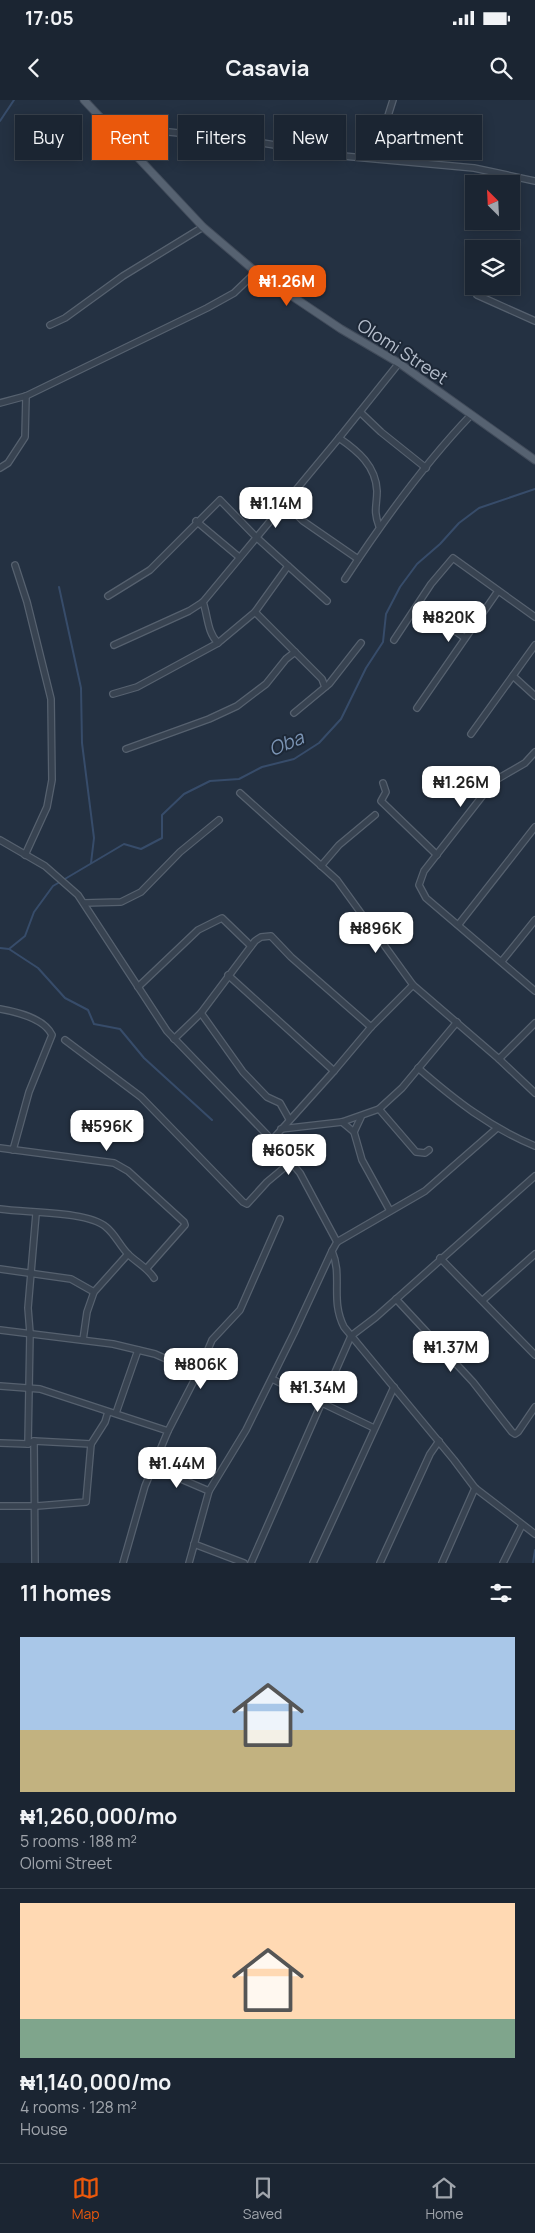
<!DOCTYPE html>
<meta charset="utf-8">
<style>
:root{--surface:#1b2532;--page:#242d3a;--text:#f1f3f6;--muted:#a0a5ac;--line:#39424d;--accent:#ea580c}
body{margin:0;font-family:Manrope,sans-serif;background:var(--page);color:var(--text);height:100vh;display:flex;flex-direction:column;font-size:19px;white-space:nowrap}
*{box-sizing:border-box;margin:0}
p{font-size:16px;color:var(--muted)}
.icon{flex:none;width:28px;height:28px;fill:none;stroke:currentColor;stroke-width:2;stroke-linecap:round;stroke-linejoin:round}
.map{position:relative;height:1463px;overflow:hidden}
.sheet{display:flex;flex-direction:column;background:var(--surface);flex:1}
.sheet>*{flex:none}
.guide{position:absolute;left:15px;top:15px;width:505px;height:45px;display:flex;gap:10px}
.needle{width:32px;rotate:336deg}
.buttons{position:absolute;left:465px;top:75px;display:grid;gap:10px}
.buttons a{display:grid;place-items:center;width:55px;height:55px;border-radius:0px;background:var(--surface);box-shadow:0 2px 12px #0003,0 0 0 1px var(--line);font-size:25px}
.price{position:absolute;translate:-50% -42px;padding:0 11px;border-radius:10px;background:#fff;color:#222;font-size:16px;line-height:32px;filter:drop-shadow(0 1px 2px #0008)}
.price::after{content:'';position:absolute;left:50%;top:30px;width:15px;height:11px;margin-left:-8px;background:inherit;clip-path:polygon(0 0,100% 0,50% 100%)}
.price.selected{background:var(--accent);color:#fff}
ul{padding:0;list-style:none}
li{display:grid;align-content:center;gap:10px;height:265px;padding:0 20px}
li+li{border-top:1px solid var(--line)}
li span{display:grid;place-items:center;height:155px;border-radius:0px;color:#555}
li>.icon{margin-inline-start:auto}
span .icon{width:90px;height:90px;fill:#fffc;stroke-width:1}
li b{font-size:21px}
h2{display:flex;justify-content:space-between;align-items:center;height:60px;padding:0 20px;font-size:21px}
.pill{padding:0 18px;border-radius:0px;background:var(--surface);box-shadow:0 2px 12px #0003,0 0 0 1px var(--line);font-size:18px;line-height:45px}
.pill.selected{background:var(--accent);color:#fff}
.status{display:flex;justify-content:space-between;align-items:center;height:35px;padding:0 25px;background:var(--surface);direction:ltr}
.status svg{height:14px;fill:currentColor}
header{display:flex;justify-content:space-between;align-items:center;height:65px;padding:0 20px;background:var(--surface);font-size:22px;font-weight:700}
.menu{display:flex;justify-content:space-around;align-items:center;height:70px;border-top:1px solid var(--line);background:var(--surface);font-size:14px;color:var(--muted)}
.menu a{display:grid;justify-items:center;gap:2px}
.menu .selected{color:var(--accent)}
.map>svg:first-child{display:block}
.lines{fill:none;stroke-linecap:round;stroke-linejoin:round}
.stream{stroke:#374c6a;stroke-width:2}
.minor-casing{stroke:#56616f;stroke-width:8}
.major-casing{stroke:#424c5b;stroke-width:9}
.minor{stroke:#384351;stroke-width:5.5}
.major{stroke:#566271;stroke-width:7}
.labels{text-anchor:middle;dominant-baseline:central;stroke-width:4;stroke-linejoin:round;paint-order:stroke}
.street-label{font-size:18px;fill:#b5becc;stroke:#1d2837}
.water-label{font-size:19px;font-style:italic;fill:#7b94b4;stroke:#1d2837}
</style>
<div class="status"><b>17:05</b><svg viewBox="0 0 49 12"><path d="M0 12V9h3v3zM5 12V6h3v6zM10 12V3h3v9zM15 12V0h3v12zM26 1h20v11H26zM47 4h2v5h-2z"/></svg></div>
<header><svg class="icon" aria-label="back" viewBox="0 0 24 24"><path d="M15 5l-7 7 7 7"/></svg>Casavia<svg class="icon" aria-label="search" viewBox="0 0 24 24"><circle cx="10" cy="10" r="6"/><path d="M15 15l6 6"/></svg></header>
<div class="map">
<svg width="535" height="1463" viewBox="0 0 535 1463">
<rect width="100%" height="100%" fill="#243142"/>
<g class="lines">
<g class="stream">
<path d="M 0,21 L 14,0"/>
<path d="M 59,487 L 81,588 L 82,643 L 94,738 L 91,763"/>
<path d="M 0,848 L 9,849 L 25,836 L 34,812 L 53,786 L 124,744 L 141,749 L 162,738 L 162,715 L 184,694 L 210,681 L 239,679 L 262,667 L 294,659 L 319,643 L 341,619 L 366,568 L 383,542 L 386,514 L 400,487 L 417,464 L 440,444 L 459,423 L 479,408 L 535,389"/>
<path d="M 9,849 L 38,868 L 65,898 L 88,910 L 94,924 L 120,929 L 144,958 L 212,1020"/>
<path d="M 533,1463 L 535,1450"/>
</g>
<g class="minor-casing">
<g id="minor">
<path d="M 105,22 L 159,31 L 238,39 L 343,56 L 474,68 L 535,81"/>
<path d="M 378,59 L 380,41 L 393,0"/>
<path d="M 477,195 L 535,221"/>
<path d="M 50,225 L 65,218 L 123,176 L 203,127"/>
<path d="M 0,303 L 26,296 L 207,208 L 234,193 L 256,172"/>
<path d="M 360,312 L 381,332 L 426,368"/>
<path d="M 339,338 C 358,351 376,366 377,391 C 377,406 373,410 379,426"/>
<path d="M 0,368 L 8,363 L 25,337 L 26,296"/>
<path d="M 285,403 L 303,421 L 358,459"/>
<path d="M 196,421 L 239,457"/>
<path d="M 15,465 L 27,502 L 51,599 L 52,680 L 47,707 L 25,755"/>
<path d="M 345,479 C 383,421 423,365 471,315"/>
<path d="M 108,496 L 150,470 L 220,400 L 256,437 L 327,501"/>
<path d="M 203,502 C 208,516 207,532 218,543"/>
<path d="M 418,505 L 465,538"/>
<path d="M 255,512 L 322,579 L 325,587"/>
<path d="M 394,540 L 431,484 L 453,458 L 535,517"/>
<path d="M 114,545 L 189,511 L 203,502 L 339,338 L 399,263"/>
<path d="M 513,576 L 535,596"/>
<path d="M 113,594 L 137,587 L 218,543 L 255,512 L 288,466"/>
<path d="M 417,608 L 498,491"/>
<path d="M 294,613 L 329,584 L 361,543"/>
<path d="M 471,634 L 535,545"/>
<path d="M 126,649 L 209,619 L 237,606 L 266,584 L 286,559 L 295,552"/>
<path d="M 535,652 L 525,663 L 494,681 L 424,771 L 419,785 L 426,798 L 535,891"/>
<path d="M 383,683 L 386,692 L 381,701 L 437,755"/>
<path d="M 240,693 L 337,780 L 413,885 L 499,959 L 535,993"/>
<path d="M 0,740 L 45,766 L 78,795 L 167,931 L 272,1040 L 300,1073 L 337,1142 L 332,1151 C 343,1176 330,1200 344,1227 L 454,1360 L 475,1388 L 535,1434"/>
<path d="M 321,766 L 339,745 L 375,715"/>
<path d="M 84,803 L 121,802 L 141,792 L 180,752 L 219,720"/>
<path d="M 459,824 L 535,727"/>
<path d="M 502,861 L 535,820"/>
<path d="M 228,875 L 334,971"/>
<path d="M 138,887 L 198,830 L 222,818 L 251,846"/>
<path d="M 0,909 C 17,912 44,918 52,935 L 29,992 L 13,1050"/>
<path d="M 201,913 L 243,972 L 267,997 L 280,1003 L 289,1019"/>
<path d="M 174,939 L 201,913 L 255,841 L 261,837 L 271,836 L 291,857 L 371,927"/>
<path d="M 65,940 L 141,997 L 243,1102 L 247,1104 L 267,1082 L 291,1062"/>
<path d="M 499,959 L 535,923"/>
<path d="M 418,968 C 455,1000 489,1027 535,1046"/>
<path d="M 379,1009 L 416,1052 L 425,1053 L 429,1050"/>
<path d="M 361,1017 L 354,1032 L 362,1060 L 389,1109"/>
<path d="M 342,1022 L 354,1032"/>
<path d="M 281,1029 L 342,1022 L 379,1009 L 402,988 L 457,922"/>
<path d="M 272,1040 L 334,971 L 371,927 L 413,885"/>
<path d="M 0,1048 L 114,1063 L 128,1071 L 184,1122 L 185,1125 L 147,1168"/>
<path d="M 0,1109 C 26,1113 88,1111 106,1127 C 115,1134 120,1146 128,1154 C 137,1163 147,1167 154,1178"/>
<path d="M 337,1142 L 425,1091 L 496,1029"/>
<path d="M 440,1158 L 535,1255"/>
<path d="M 0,1169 L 71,1179 L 94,1192"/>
<path d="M 396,1199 L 473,1282 L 512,1332 L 515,1334 L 518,1332 L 535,1307"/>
<path d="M 483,1200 L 535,1154"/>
<path d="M 0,1230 L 113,1244 L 155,1254 L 198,1273"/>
<path d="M 83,1240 L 87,1212 L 94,1192 L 128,1154"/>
<path d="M 272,1279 L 374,1328"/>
<path d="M 0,1286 L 40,1289 L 168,1331"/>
<path d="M 116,1313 L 138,1250"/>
<path d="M 34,1341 L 35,1463"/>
<path d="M 0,1343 L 28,1344 L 34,1341 L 91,1344"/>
<path d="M 28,1344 L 30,1233 L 28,1208 L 36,1114"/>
<path d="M 153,1367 L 209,1391"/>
<path d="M 0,1406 L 37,1406 L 86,1402 L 91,1344 L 105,1322 L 108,1312"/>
<path d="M 194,1444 L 244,1463"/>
<path d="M 123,1463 L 145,1386 L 168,1331 L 198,1273 L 212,1240 L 240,1210 L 280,1119"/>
<path d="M 189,1463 L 209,1391 L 246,1330 L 294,1233 L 332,1151"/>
<path d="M 251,1463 L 351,1236 L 376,1217 L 535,1076"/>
<path d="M 313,1463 L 394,1287"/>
<path d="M 380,1463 L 430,1354 L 439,1341"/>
<path d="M 442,1463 L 475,1388"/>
<path d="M 503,1463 L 522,1425"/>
</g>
</g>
<g class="major-casing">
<path id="major" d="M 84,0 L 203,127 L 256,172 L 341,229 L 399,263 L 535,360"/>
</g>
<use href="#minor" class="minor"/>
<use href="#major" class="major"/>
</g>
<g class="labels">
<g class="street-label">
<text transform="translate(403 251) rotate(33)">Olomi Street</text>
</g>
<g class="water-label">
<text transform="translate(286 643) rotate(-23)">Oba</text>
</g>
</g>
</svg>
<div class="buttons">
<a><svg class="needle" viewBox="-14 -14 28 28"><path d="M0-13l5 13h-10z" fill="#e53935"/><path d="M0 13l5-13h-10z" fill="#a0a5ac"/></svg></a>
<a><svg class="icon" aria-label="layers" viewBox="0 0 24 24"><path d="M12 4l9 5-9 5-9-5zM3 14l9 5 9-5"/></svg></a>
</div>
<b class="price selected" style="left:287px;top:207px">₦1.26M</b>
<b class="price" style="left:276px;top:429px">₦1.14M</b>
<b class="price" style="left:449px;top:543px">₦820K</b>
<b class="price" style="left:461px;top:708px">₦1.26M</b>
<b class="price" style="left:376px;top:854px">₦896K</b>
<b class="price" style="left:107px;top:1052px">₦596K</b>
<b class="price" style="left:289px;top:1076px">₦605K</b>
<b class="price" style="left:451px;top:1273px">₦1.37M</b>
<b class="price" style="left:201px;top:1290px">₦806K</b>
<b class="price" style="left:318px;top:1313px">₦1.34M</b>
<b class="price" style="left:177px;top:1389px">₦1.44M</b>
<div class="guide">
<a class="pill">Buy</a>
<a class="pill selected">Rent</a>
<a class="pill">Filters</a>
<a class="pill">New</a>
<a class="pill">Apartment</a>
</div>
</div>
<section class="sheet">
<h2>11 homes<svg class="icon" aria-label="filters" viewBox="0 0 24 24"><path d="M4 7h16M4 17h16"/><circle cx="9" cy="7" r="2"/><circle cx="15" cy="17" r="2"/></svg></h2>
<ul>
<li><span style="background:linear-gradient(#a9c7e8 60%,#c2b280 0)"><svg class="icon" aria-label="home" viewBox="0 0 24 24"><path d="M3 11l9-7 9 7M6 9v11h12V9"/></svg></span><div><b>₦1,260,000/mo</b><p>5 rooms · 188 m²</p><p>Olomi Street</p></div></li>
<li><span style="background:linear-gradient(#ffd9b3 75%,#7fa58c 0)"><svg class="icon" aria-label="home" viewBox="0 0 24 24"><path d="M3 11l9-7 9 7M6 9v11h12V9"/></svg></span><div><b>₦1,140,000/mo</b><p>4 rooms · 128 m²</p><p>House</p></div></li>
</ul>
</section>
<nav class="menu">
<a class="selected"><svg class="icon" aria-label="map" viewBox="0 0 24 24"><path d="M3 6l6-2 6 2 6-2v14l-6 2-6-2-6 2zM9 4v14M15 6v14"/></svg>Map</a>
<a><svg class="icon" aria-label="saved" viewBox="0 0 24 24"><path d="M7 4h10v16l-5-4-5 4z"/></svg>Saved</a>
<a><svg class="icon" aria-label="home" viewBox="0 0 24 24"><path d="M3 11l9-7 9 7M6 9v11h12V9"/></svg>Home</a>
</nav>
